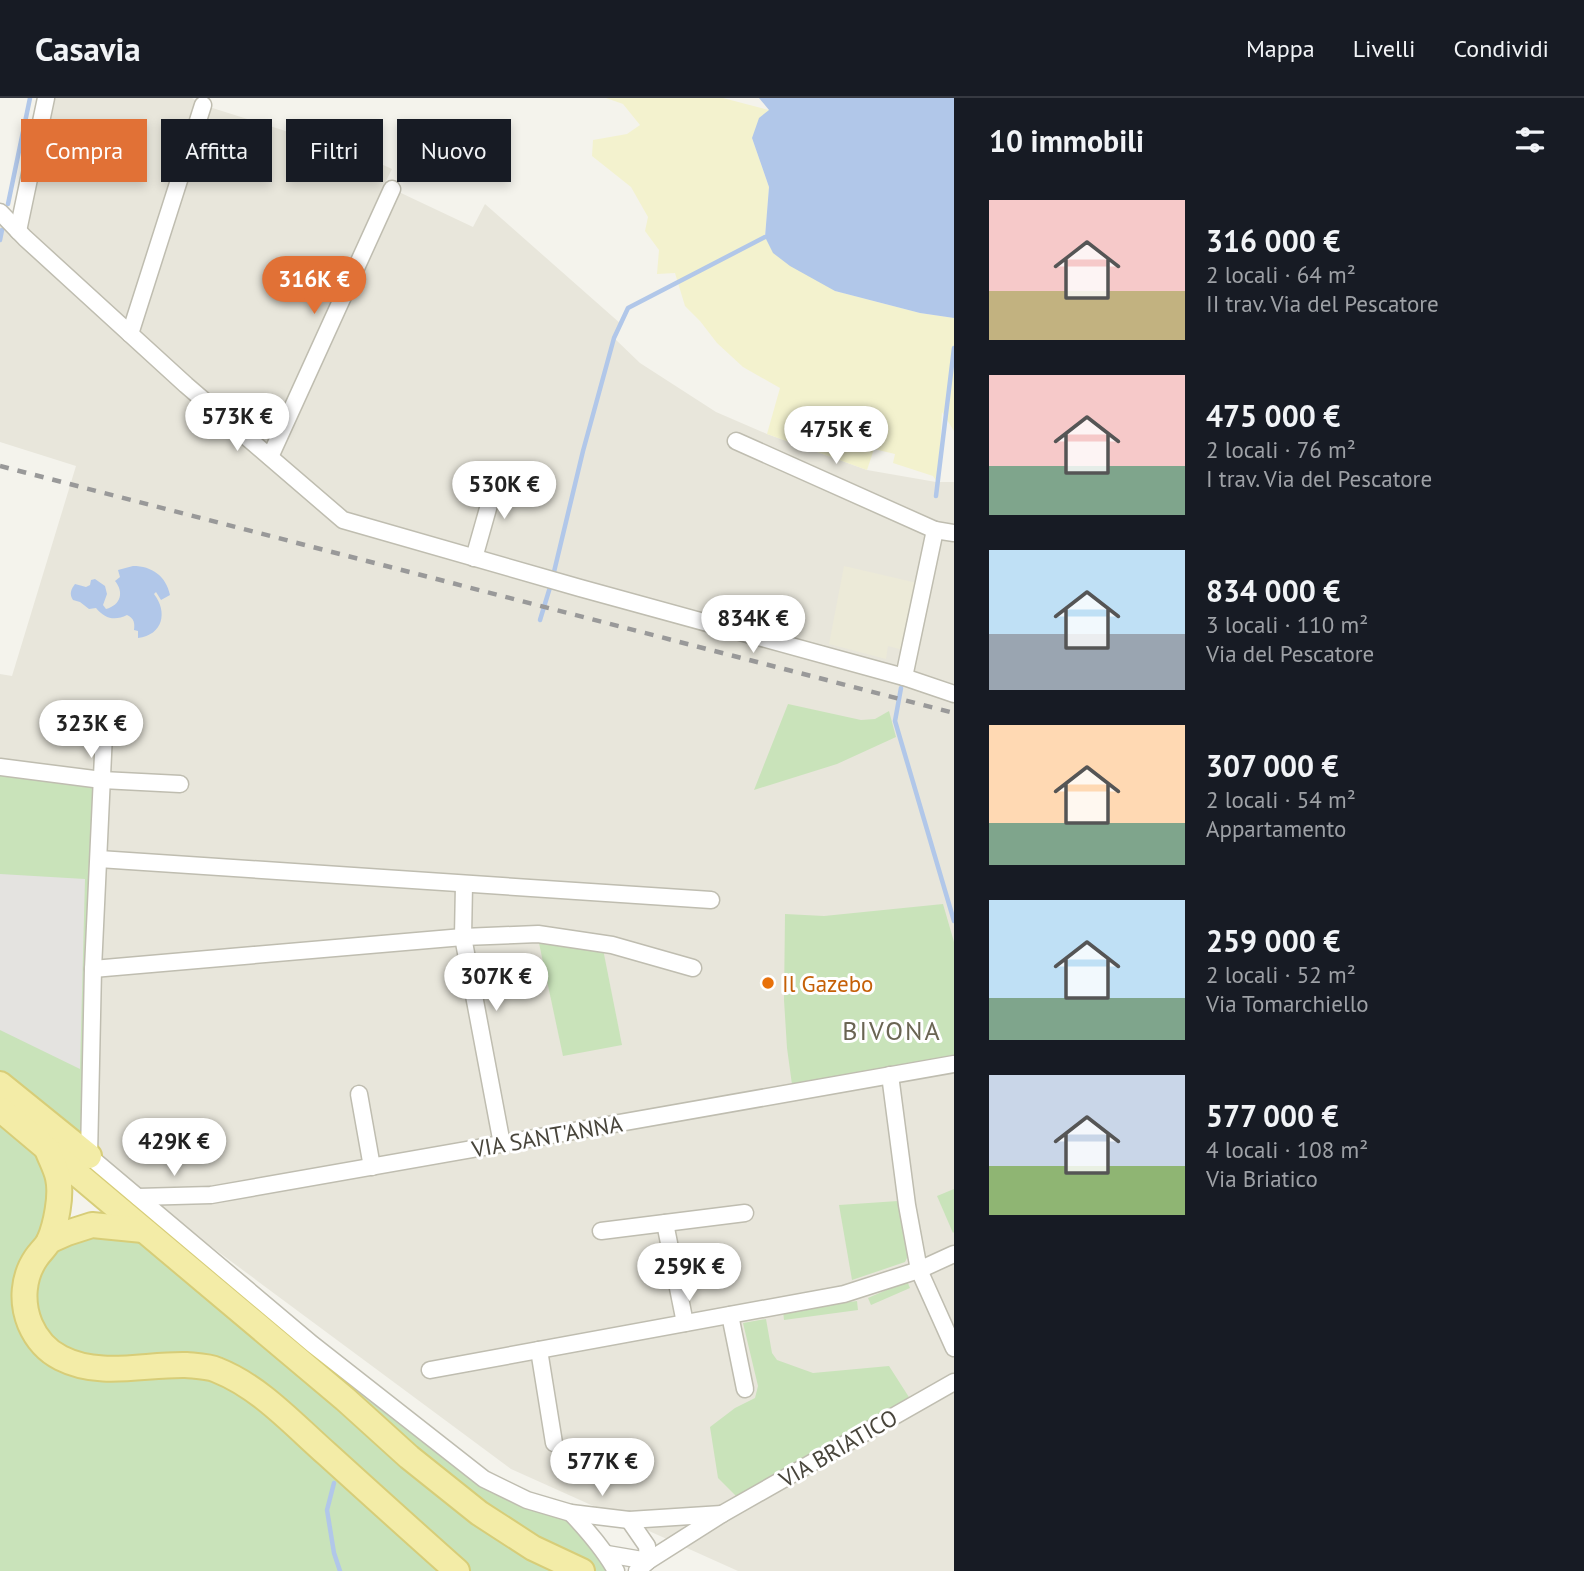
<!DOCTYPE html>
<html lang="it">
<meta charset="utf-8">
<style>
:root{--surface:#171b24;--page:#20242c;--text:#f1f3f6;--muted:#9ea1a6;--line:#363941;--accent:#e17136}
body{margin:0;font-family:"PT Sans",sans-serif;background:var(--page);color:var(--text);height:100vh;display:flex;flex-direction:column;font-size:26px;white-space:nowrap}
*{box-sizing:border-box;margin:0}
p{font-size:23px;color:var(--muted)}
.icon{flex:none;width:38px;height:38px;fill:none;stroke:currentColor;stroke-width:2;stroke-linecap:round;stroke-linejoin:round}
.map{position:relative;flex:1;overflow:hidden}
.side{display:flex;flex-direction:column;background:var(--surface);width:630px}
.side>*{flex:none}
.top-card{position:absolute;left:21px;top:21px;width:665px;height:63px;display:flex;gap:14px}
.price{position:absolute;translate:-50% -60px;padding:0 16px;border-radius:24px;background:#fff;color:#222;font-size:23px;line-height:46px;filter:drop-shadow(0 2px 4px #0008)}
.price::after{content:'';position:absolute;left:50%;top:42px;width:21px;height:16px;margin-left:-10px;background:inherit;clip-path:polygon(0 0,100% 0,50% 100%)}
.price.active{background:var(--accent);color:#fff}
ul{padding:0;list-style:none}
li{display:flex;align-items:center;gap:21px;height:175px;padding:0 35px}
li span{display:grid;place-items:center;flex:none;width:196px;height:140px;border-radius:0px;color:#555}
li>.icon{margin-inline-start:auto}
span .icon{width:84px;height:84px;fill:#fffc;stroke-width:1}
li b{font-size:30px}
h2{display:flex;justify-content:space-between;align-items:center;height:84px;padding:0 35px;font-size:30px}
.pill{padding:0 24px;border-radius:0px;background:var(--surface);box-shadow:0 4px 10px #0003;font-size:24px;line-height:63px}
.pill.active{background:var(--accent);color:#fff}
header{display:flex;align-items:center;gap:42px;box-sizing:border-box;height:98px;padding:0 35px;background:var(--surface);border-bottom:2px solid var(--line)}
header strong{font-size:33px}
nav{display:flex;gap:38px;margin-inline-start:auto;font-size:24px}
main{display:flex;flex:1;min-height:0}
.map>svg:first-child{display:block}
.residential{fill:#e8e6db}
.education{fill:#ecead8}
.green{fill:#c9e3ba}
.sand{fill:#f3f2ce}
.parking{fill:#e4e3e0}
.water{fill:#b1c7e9}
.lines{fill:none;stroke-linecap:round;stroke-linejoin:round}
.stream{stroke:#b1c7e9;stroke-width:4.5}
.minor-casing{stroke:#bfbdb0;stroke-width:19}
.primary-casing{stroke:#d7cd78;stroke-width:28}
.minor{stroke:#fff;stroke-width:16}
.primary{stroke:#f3eca7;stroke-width:24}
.rail{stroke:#999;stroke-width:4.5;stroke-dasharray:9 9;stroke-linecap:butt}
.food-dot{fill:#e8710a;stroke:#fff;stroke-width:2.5}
.labels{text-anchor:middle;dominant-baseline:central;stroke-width:6;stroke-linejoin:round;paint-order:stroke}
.food-label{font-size:23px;fill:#c56008;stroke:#fff;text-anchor:start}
.street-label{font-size:23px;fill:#48453b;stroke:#fff}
.quarter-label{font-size:26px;letter-spacing:2px;fill:#6a6553;stroke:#fff}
</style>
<header>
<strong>Casavia</strong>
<nav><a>Mappa</a><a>Livelli</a><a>Condividi</a></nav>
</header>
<main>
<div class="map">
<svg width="954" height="1473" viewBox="0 0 954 1473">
<rect width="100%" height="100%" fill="#f4f3ec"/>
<path class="residential" d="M 51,0 L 192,0 L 203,7 L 295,36 L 298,28 L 392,71 L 384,87 L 473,129 L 485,106 L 621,226 L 614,240 L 640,265 L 716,314 L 767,336 L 867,372 L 936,384 L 954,384 L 954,1473 L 738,1473 L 511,1371 L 89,1058 L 0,672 L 0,576 L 12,578 L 76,368 L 0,344 L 0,107 L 15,123 Z"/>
<path class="education" d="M 844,468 L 917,485 L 903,552 L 888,548 L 886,561 L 829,546 Z"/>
<g class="green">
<path d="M 788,606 L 861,622 L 875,621 L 889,613 L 896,639 L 837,666 L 754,692 Z"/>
<path d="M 0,673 L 102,682 L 89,1058 L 0,986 Z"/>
<path d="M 943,806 L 954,844 L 954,966 L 793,994 L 787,950 L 784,902 L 785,816 L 824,818 Z"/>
<path d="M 538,836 L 602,846 L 622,947 L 563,958 L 539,845 Z"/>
<path d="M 0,1011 L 47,1049 L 53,1129 L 143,1132 L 312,1246 L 484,1381 L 571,1415 L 616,1473 L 0,1473 Z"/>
<path d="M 954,1091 L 954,1134 L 953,1135 L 937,1098 Z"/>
<path d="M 898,1103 L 908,1158 L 905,1164 L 852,1182 L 839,1107 Z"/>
<path d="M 907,1183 L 910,1190 L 871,1207 L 868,1200 Z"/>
<path d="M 857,1203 L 858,1212 L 784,1222 L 783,1213 Z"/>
<path d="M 766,1221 L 772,1255 L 777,1262 L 813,1275 L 889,1268 L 914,1307 L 742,1404 L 718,1380 L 710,1329 L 735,1310 L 755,1300 L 758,1288 L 743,1225 Z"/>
</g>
<path class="sand" d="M 606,0 L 723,0 L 769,12 L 752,40 L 769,89 L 765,139 L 835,193 L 920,215 L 954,220 L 954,333 L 942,314 L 940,354 L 937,384 L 933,378 L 893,365 L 895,356 L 874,351 L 867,372 L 767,336 L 780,290 L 743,269 L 717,245 L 700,223 L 685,208 L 675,175 L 657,176 L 659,152 L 645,133 L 648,119 L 631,89 L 592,58 L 593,42 L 627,36 L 640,27 L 623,6 Z"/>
<path class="parking" d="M 0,776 L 85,781 L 80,971 L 0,932 Z"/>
<g class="water">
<path d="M 759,0 L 954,0 L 954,220 L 920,215 L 835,193 L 790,168 L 773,155 L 765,139 L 769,89 L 752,40 L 759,20 L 769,12 Z"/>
<path d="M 133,468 C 152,468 166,478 170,497 L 161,502 L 156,494 L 154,496 C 168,514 163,537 138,540 L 138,533 L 134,532 C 135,525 134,520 127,517 C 115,523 105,521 96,510 L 89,511 L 80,504 L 73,502 C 69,496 71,491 75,486 L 86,489 L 90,487 L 91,482 L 95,481 L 105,488 L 107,496 L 103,507 L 106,511 C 121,507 124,494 115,483 L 120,479 L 118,472 Z"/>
</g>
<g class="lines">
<g class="stream">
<path d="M 8,106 L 30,0"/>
<path d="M 0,142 L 2,132"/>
<path d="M 936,398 L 954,250"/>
<path d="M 553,478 L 583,353 L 614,240 L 628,210 L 765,139"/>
<path d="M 540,522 L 551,486"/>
<path d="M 901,590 L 895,623 L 954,823"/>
<path d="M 334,1385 L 327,1412 L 334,1455 L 340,1473"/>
</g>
<g class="minor-casing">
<g id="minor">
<path d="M 0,114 L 25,140 L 186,287 L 343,422 L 580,490 L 904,579 L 954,596"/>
<path d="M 18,133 L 46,0"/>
<path d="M 130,236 L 203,7"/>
<path d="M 736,343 L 935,432"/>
<path d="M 270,359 L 392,91"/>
<path d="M 474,460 L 498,375"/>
<path d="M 904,579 L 935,432 L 954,435"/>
<path d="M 105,614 L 93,871 L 89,1058 L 312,1246 L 484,1381 L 527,1402 L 571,1415 L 629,1422 L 722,1416"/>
<path d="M 0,669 L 102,682 L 180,686"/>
<path d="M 99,761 L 711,802"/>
<path d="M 464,786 L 463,839 L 502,1046"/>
<path d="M 93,871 L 463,839 L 538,836 L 612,847 L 693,870"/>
<path d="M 890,977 L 907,1107 L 919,1172 L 954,1250"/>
<path d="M 359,996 L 372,1069"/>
<path d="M 138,1099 L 211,1097 L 954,966"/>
<path d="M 665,1125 L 685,1225"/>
<path d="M 601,1133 L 745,1115"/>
<path d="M 730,1217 L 745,1291"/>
<path d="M 539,1252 L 554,1345"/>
<path d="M 430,1272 L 844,1196 L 919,1172 L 954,1156"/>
<path d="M 571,1415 C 588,1433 604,1451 616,1473"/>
<path d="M 629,1422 L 647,1448 L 648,1463"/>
<path d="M 607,1456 L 648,1463"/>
<path d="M 637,1473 L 648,1463 L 722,1416 L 954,1284"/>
</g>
</g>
<g class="primary-casing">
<g id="primary">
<path d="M 0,986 L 89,1058"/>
<path d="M 0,1011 L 345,1301 L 409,1359 L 479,1415 L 533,1450 L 582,1473"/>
<path d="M 47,1051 C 50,1060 56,1070 58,1080 C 62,1097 56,1127 49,1143 C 46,1149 40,1154 36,1160 C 23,1179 21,1204 30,1226 C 36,1240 47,1253 61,1260 C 100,1280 144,1266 186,1267 C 196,1268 208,1268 217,1272 C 260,1289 293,1326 327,1356 C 370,1395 413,1434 457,1473"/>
<path d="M 49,1143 L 67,1135 L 92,1127 L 143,1132"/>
</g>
</g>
<use href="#minor" class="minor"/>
<use href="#primary" class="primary"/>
<path class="rail" d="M 0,368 L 954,615"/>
</g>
<circle class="food-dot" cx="768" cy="885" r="7"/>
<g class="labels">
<g class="food-label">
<text x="782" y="885">Il Gazebo</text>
</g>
<g class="street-label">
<text transform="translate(547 1038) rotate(-10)">VIA SANT'ANNA</text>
<text transform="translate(838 1350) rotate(-30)">VIA BRIATICO</text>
</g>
<g class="quarter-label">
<text x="892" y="932">BIVONA</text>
</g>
</g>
</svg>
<b class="price active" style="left:314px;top:218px">316K €</b>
<b class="price" style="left:237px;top:355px">573K €</b>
<b class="price" style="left:836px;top:368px">475K €</b>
<b class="price" style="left:504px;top:423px">530K €</b>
<b class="price" style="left:753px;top:557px">834K €</b>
<b class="price" style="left:91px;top:662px">323K €</b>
<b class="price" style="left:496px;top:915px">307K €</b>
<b class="price" style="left:174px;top:1080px">429K €</b>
<b class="price" style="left:689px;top:1205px">259K €</b>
<b class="price" style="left:602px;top:1400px">577K €</b>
<div class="top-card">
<a class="pill active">Compra</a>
<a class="pill">Affitta</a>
<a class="pill">Filtri</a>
<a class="pill">Nuovo</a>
</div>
</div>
<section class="side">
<h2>10 immobili<svg class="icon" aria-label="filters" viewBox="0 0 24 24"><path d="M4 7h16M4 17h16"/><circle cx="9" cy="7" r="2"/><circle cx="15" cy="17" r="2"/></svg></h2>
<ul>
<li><span style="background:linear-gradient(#f6c9c9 65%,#c2b280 0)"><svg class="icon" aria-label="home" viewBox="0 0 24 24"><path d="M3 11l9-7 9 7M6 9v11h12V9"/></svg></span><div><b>316 000 €</b><p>2 locali · 64 m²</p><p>II trav. Via del Pescatore</p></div></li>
<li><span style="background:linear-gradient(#f6c9c9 65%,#7fa58c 0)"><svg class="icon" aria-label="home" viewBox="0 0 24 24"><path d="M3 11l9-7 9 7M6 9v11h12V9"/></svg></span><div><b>475 000 €</b><p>2 locali · 76 m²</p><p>I trav. Via del Pescatore</p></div></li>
<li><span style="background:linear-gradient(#bfe0f5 60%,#9aa5b1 0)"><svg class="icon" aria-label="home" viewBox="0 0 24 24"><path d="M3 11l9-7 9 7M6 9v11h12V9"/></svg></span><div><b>834 000 €</b><p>3 locali · 110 m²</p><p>Via del Pescatore</p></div></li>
<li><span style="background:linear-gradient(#ffd9b3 70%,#7fa58c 0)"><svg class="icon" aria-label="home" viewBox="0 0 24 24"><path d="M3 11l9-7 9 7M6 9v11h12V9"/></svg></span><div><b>307 000 €</b><p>2 locali · 54 m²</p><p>Appartamento</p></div></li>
<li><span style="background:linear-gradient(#bfe0f5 70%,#7fa58c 0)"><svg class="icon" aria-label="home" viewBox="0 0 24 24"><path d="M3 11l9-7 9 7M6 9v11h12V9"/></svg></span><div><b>259 000 €</b><p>2 locali · 52 m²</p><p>Via Tomarchiello</p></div></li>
<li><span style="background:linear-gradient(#c9d6e8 65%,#8fb573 0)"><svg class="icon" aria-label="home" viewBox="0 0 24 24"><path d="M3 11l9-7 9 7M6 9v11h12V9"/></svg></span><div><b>577 000 €</b><p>4 locali · 108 m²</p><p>Via Briatico</p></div></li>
</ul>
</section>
</main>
